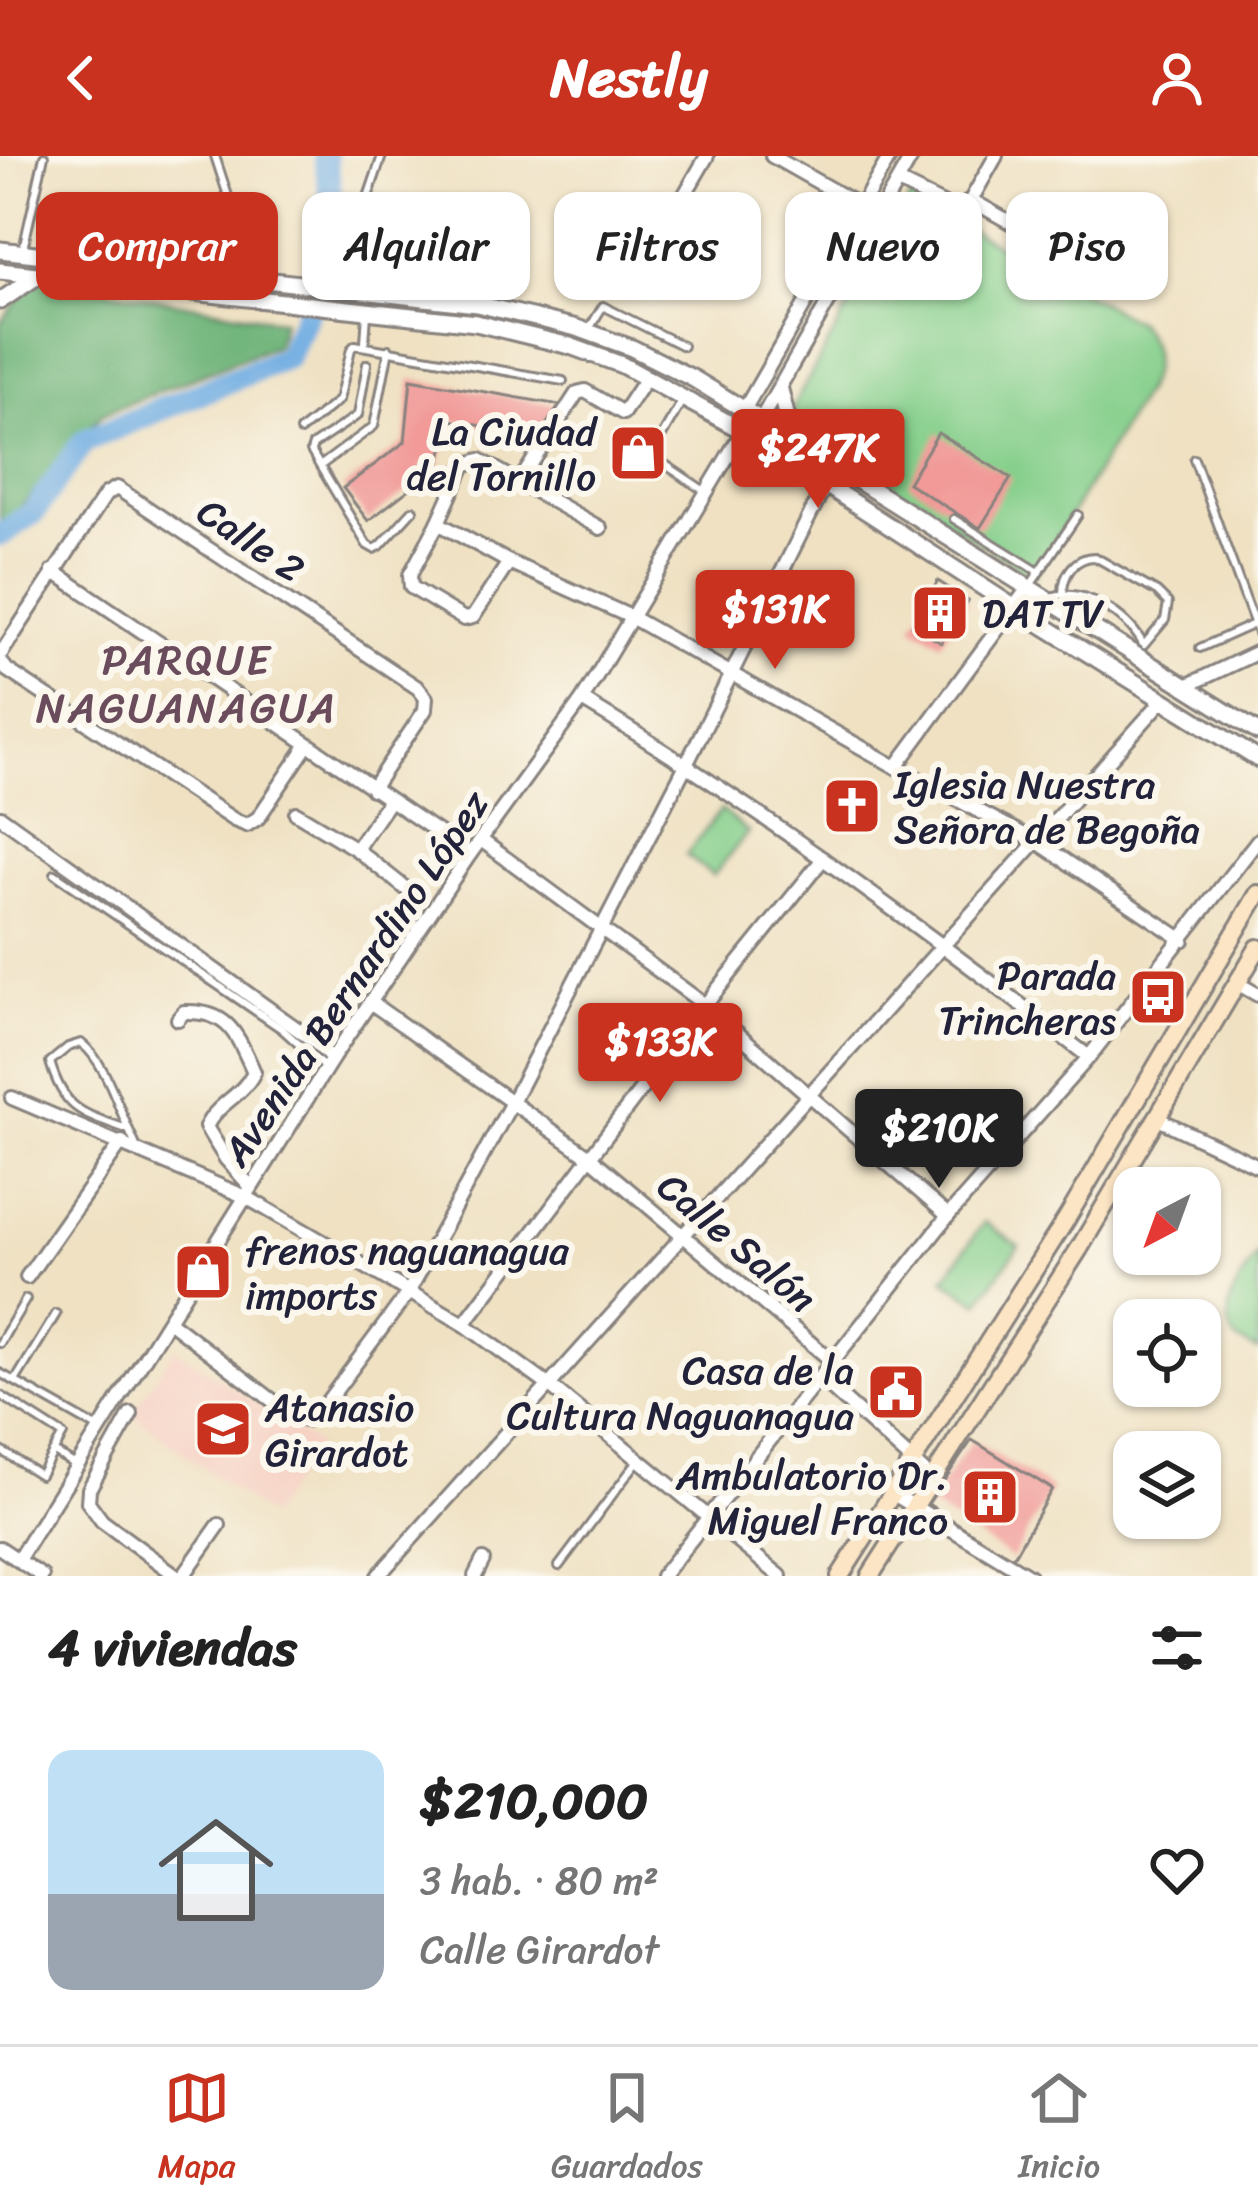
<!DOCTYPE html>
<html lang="es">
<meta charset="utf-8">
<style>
:root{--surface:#fff;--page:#f6f6f6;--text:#222;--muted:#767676;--line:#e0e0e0;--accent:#c8321e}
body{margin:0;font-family:Sriracha,sans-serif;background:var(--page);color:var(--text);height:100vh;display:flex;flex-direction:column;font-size:45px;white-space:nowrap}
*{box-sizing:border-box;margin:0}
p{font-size:39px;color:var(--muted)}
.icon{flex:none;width:66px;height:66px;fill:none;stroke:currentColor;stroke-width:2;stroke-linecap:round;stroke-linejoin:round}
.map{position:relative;height:1420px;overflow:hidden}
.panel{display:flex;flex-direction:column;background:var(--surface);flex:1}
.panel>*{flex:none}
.hud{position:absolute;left:36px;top:36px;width:1188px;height:108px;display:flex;gap:24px}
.needle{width:78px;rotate:221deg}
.buttons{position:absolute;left:1113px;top:1011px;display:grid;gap:24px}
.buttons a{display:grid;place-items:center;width:108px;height:108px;border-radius:24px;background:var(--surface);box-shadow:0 3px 9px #0004;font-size:60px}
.price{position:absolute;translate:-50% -102px;padding:0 27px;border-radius:12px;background:var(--accent);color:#fff;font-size:39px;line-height:78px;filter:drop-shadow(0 3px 6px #0008)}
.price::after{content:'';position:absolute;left:50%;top:72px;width:36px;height:27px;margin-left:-18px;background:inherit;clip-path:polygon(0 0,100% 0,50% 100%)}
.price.current{background:#222;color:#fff}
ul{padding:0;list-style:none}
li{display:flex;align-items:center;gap:36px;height:300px;padding:0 48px}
li span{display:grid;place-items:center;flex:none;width:336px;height:240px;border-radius:24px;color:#555}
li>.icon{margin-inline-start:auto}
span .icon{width:144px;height:144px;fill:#fffc;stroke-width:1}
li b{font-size:51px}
h2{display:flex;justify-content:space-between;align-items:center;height:144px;padding:0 48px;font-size:51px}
.tag{padding:0 42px;border-radius:24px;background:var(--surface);box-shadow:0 3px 9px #0004;font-size:42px;line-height:108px}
.tag.current{background:var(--accent);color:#fff}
header{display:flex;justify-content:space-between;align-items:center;height:156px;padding:0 48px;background:var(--accent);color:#fff;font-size:54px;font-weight:800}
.tab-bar{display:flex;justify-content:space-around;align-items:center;height:168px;border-top:3px solid var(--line);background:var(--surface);font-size:33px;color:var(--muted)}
.tab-bar a{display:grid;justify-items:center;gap:6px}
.tab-bar .current{color:var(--accent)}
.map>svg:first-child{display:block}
.built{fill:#f6d2c4}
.green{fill:#85cf8b;stroke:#547863;stroke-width:3}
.forest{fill:#6cb277;stroke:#476a59;stroke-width:3}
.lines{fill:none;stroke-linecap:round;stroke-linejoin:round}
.river{stroke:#71ade2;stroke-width:24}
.building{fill:#f19a98}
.service-casing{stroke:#88827e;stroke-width:12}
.minor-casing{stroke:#88827e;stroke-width:18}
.tertiary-casing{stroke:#88827e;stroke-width:21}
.secondary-casing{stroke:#88827e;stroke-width:22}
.service{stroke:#fff;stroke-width:6}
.minor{stroke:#fff;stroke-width:12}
.tertiary{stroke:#fff;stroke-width:15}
.secondary{stroke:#fce5c4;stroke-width:16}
.labels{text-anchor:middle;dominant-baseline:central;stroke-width:12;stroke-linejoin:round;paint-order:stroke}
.poi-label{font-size:39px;fill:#22223b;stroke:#fbf7ec;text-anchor:end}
.street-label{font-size:39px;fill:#22223b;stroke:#fbf7ec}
.neighbourhood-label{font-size:42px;letter-spacing:3px;fill:#6a4c5c;stroke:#fbf7ec}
</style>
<header><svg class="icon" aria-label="back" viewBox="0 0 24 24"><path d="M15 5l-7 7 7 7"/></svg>Nestly<svg class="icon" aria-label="person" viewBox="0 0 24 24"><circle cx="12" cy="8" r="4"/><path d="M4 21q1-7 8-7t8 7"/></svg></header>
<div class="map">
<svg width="1258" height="1420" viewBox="0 0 1258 1420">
<rect width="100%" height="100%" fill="#fbf7ec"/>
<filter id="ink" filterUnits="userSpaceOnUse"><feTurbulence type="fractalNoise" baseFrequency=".00833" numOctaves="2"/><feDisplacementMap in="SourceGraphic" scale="24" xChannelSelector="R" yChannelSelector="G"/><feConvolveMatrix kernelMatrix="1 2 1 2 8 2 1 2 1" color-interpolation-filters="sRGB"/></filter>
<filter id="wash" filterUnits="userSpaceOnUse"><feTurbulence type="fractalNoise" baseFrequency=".004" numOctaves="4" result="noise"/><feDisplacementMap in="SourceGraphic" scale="48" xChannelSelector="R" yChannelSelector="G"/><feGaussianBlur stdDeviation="2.7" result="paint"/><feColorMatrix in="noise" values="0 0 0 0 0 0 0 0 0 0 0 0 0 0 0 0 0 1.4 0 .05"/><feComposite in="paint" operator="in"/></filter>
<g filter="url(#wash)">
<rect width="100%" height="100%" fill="#efe1c2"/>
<path class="built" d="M 175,1192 L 318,1289 L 269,1361 L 131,1258 Z"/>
<g class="green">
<path d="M 911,41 L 1137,166 C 1155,186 1158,205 1147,230 L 1034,421 L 803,276 C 792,265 789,259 796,245 Z"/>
<path d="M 721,654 L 748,676 L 713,720 L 686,699 Z"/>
<path d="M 984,1066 L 1019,1090 L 979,1147 L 944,1123 Z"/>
<path d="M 1258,1097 L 1258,1195 L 1235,1183 C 1216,1153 1241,1123 1258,1097 Z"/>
</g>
<path class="forest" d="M 35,121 L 283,165 L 277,189 L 102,258 L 0,376 L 0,167 Z"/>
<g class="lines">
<path class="river" d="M 0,379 L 34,356 L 84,285 L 287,201 L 338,87 L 325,0"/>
</g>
<g id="blocks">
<g class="building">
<path d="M 411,223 L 560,249 L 538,280 L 450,264 L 439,310 L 421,309 L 428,319 L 368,365 L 343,332 L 405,286 Z"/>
<path d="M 938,277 L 1011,322 L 980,372 L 908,327 Z"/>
<path d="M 938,425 L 968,445 L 941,487 L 912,469 Z"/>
<path d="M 972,1284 L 1052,1333 L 1012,1403 L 928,1348 Z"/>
</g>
</g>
</g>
<g filter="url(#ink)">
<use href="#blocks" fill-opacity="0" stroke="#88827e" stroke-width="3"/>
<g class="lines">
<g class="service-casing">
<g id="service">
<path d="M 215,0 L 230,46 L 221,115"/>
<path d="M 382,0 L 368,41 C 376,61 400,70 404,85 C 407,99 401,120 399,134"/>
<path d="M 23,93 L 44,0"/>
<path d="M 450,141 L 455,121 L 482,59"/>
<path d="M 589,173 L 603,150 L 683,190"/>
<path d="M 365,186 L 367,158"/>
<path d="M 367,208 L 358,259 L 313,289 L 311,295 L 367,389 L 374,393 L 380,390 L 413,354"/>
<path d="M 682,245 L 651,299 L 706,336"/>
<path d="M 300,275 L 339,244 L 351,193 L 355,189 L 563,225"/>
<path d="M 1194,303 L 1258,477"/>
<path d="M 320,310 L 374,270 L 389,193"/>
<path d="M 954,363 L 1039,416"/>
<path d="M 1029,431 L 1078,359"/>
<path d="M 1063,437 C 1063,418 1075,401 1095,401 L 1157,436 L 1168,447 L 1165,464 L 1144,489"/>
<path d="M 1050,441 C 1084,430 1127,459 1143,488"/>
<path d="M 1200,492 L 1254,468"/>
<path d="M 55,718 L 282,873 L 324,911"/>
<path d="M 129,974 C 84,957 65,957 50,906 L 68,891 L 81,887 C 105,905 117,948 129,974 L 136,990"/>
<path d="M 0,1187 L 26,1143"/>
<path d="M 0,1217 L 99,1273"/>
<path d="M 15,1225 L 56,1158"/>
<path d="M 0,1239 L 63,1279 L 40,1319 L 0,1294"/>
<path d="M 54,1296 L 76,1309"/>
<path d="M 559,1410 L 637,1306"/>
</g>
</g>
<g class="minor-casing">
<g id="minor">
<path d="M 772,0 L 862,51"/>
<path d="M 898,26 L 957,55 L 971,44 L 996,0"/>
<path d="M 614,43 L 666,71 L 707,0"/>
<path d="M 971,44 L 1050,89"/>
<path d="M 743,275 L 760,265 L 912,0"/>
<path d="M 520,325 L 577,237 L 585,235 L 623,257 L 646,222"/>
<path d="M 438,367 L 410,419 L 411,431 L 464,463 L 473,461 L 509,406"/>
<path d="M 600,372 L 480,304 L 464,309 L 438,367 L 509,406 L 631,461 L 896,611 L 1039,687 L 1183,784"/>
<path d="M 53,415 L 470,698"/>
<path d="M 0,499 L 106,338 L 117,332 L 418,532 L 426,542 L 425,554 L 372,633"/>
<path d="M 0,505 L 7,514 L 234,664 L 247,669 L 258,662 L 308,588"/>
<path d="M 1184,531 L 1258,496"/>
<path d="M 582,544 C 759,651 925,775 1089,901"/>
<path d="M 896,611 L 1028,432"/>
<path d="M 296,657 L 356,693 L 405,732"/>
<path d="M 1,661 L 314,885 L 332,903"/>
<path d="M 481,684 L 705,849 L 948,1060"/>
<path d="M 356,693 L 389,645"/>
<path d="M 1237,827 L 1258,839"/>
<path d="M 370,846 L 591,1002 L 832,1205"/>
<path d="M 178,863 L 184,856 C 230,854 237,880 254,916 C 243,940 216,948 206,971 L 226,1003 L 251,1031"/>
<path d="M 12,942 L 246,1041 L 464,1168 L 551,1231 L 780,1420"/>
<path d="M 1156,962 L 1258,1010"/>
<path d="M 27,1121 L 122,986"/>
<path d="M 170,1166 L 290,1258 L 305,1264 L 318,1258 L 408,1137 L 512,946 L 687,607 L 825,329"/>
<path d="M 464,1168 L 705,849 L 823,703"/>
<path d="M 819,1221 L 930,1321"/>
<path d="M 131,1258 L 89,1333 L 88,1346 L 102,1365 L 177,1420"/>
<path d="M 892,1337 L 1029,1420"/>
<path d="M 0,1392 L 42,1420"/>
<path d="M 18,1404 L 332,903 L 470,698 L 582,544 L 743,275 L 744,254 L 890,0"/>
<path d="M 183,1420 L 219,1369"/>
<path d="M 378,1420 L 1162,545"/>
<path d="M 475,1420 L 483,1404"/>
<path d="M 662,1420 L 948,1060 L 1089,901 L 1258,684"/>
</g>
</g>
<g class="tertiary-casing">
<g id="tertiary">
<path d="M 0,94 L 477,148 L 577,172 L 632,192 L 694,223 L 792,283 L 1258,576"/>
<path d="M 0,115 L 476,167 L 570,190 L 622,209 L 743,275 L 1015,452 L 1258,603"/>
<path d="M 0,145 L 42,117"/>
<path d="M 780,234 L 792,283"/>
</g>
</g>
<g class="secondary-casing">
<g id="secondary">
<path d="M 840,1420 L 1067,1062 L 1258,738"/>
<path d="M 870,1420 L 1079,1093 L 1258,792"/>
</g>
</g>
<use href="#service" class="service"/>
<use href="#minor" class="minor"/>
<use href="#tertiary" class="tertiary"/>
<use href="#secondary" class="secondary"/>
</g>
</g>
<defs>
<g id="shop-square" transform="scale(3)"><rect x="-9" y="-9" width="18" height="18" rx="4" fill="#c8321e" stroke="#fbf7ec"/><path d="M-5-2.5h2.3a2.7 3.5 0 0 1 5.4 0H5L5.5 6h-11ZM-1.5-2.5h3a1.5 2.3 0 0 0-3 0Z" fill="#fff"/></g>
<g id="building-square" transform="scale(3)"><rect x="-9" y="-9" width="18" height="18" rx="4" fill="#c8321e" stroke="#fbf7ec"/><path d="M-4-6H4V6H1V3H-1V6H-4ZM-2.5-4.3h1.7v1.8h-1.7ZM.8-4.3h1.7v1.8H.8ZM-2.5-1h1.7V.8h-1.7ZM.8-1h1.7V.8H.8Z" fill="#fff"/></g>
<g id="church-square" transform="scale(3)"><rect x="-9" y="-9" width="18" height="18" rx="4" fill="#c8321e" stroke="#fbf7ec"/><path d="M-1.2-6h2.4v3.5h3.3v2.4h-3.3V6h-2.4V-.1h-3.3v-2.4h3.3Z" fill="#fff"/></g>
<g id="bus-square" transform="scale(3)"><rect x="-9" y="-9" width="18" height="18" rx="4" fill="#c8321e" stroke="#fbf7ec"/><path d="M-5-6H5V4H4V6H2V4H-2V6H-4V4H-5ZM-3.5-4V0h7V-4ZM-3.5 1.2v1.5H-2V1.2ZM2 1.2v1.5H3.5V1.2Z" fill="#fff"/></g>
<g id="civic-square" transform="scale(3)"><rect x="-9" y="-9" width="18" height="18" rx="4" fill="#c8321e" stroke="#fbf7ec"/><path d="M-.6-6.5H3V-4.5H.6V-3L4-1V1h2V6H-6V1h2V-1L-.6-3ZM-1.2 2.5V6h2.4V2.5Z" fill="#fff"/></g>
<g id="school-square" transform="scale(3)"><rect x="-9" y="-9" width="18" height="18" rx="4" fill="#c8321e" stroke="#fbf7ec"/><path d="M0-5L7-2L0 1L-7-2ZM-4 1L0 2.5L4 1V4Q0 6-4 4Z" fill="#fff"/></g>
</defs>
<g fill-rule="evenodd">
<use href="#shop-square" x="638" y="297"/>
<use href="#building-square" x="940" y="457"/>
<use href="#church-square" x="852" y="650"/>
<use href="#bus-square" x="1158" y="841"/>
<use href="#shop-square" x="203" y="1116"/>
<use href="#civic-square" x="896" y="1236"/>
<use href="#school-square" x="223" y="1273"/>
<use href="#building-square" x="990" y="1341"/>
</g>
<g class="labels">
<g class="poi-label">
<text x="596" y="275">La Ciudad<tspan x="596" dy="45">del Tornillo</tspan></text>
<text x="982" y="457" text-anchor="start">DAT TV</text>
<text x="894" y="628" text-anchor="start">Iglesia Nuestra<tspan x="894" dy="45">Señora de Begoña</tspan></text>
<text x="1116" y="819">Parada<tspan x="1116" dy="45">Trincheras</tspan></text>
<text x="245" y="1094" text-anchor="start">frenos naguanagua<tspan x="245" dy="45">imports</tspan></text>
<text x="854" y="1214">Casa de la<tspan x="854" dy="45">Cultura Naguanagua</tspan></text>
<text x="265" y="1251" text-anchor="start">Atanasio<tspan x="265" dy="45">Girardot</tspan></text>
<text x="948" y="1319">Ambulatorio Dr.<tspan x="948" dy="45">Miguel Franco</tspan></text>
</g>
<g class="street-label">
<text transform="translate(251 384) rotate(34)">Calle 2</text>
<text transform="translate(355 822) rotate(-56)">Avenida Bernardino López</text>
<text transform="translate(737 1086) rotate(40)">Calle Salón</text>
</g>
<g class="neighbourhood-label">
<text x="187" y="504">PARQUE<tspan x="187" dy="48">NAGUANAGUA</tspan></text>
</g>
</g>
</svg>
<div class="buttons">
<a><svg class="needle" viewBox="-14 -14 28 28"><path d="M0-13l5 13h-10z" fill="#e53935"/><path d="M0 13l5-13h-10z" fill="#767676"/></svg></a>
<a><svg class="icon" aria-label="locate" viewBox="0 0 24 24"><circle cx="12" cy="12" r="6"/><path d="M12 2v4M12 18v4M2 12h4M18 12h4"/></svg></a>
<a><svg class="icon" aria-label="layers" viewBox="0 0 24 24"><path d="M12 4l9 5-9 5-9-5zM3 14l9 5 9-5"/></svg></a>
</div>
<b class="price" style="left:818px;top:355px">$247K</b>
<b class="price" style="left:775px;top:516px">$131K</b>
<b class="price" style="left:660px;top:949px">$133K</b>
<b class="price current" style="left:939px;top:1035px">$210K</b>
<div class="hud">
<a class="tag current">Comprar</a>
<a class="tag">Alquilar</a>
<a class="tag">Filtros</a>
<a class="tag">Nuevo</a>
<a class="tag">Piso</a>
</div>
</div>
<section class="panel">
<h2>4 viviendas<svg class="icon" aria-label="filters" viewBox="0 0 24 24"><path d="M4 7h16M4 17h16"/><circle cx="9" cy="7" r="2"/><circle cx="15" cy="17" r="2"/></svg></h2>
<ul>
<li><span style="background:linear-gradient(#bfe0f5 60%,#9aa5b1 0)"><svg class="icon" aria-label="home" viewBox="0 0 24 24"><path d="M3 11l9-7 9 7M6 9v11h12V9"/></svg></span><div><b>$210,000</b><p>3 hab. · 80 m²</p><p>Calle Girardot</p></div><svg class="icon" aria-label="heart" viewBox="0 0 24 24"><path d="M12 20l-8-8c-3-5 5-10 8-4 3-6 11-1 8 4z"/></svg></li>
</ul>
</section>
<nav class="tab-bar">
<a class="current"><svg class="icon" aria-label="map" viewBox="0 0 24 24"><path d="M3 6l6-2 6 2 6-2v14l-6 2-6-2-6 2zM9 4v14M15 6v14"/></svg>Mapa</a>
<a><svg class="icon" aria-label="saved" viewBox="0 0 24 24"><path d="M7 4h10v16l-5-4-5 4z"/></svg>Guardados</a>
<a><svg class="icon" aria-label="home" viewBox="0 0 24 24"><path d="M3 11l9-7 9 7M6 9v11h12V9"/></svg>Inicio</a>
</nav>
